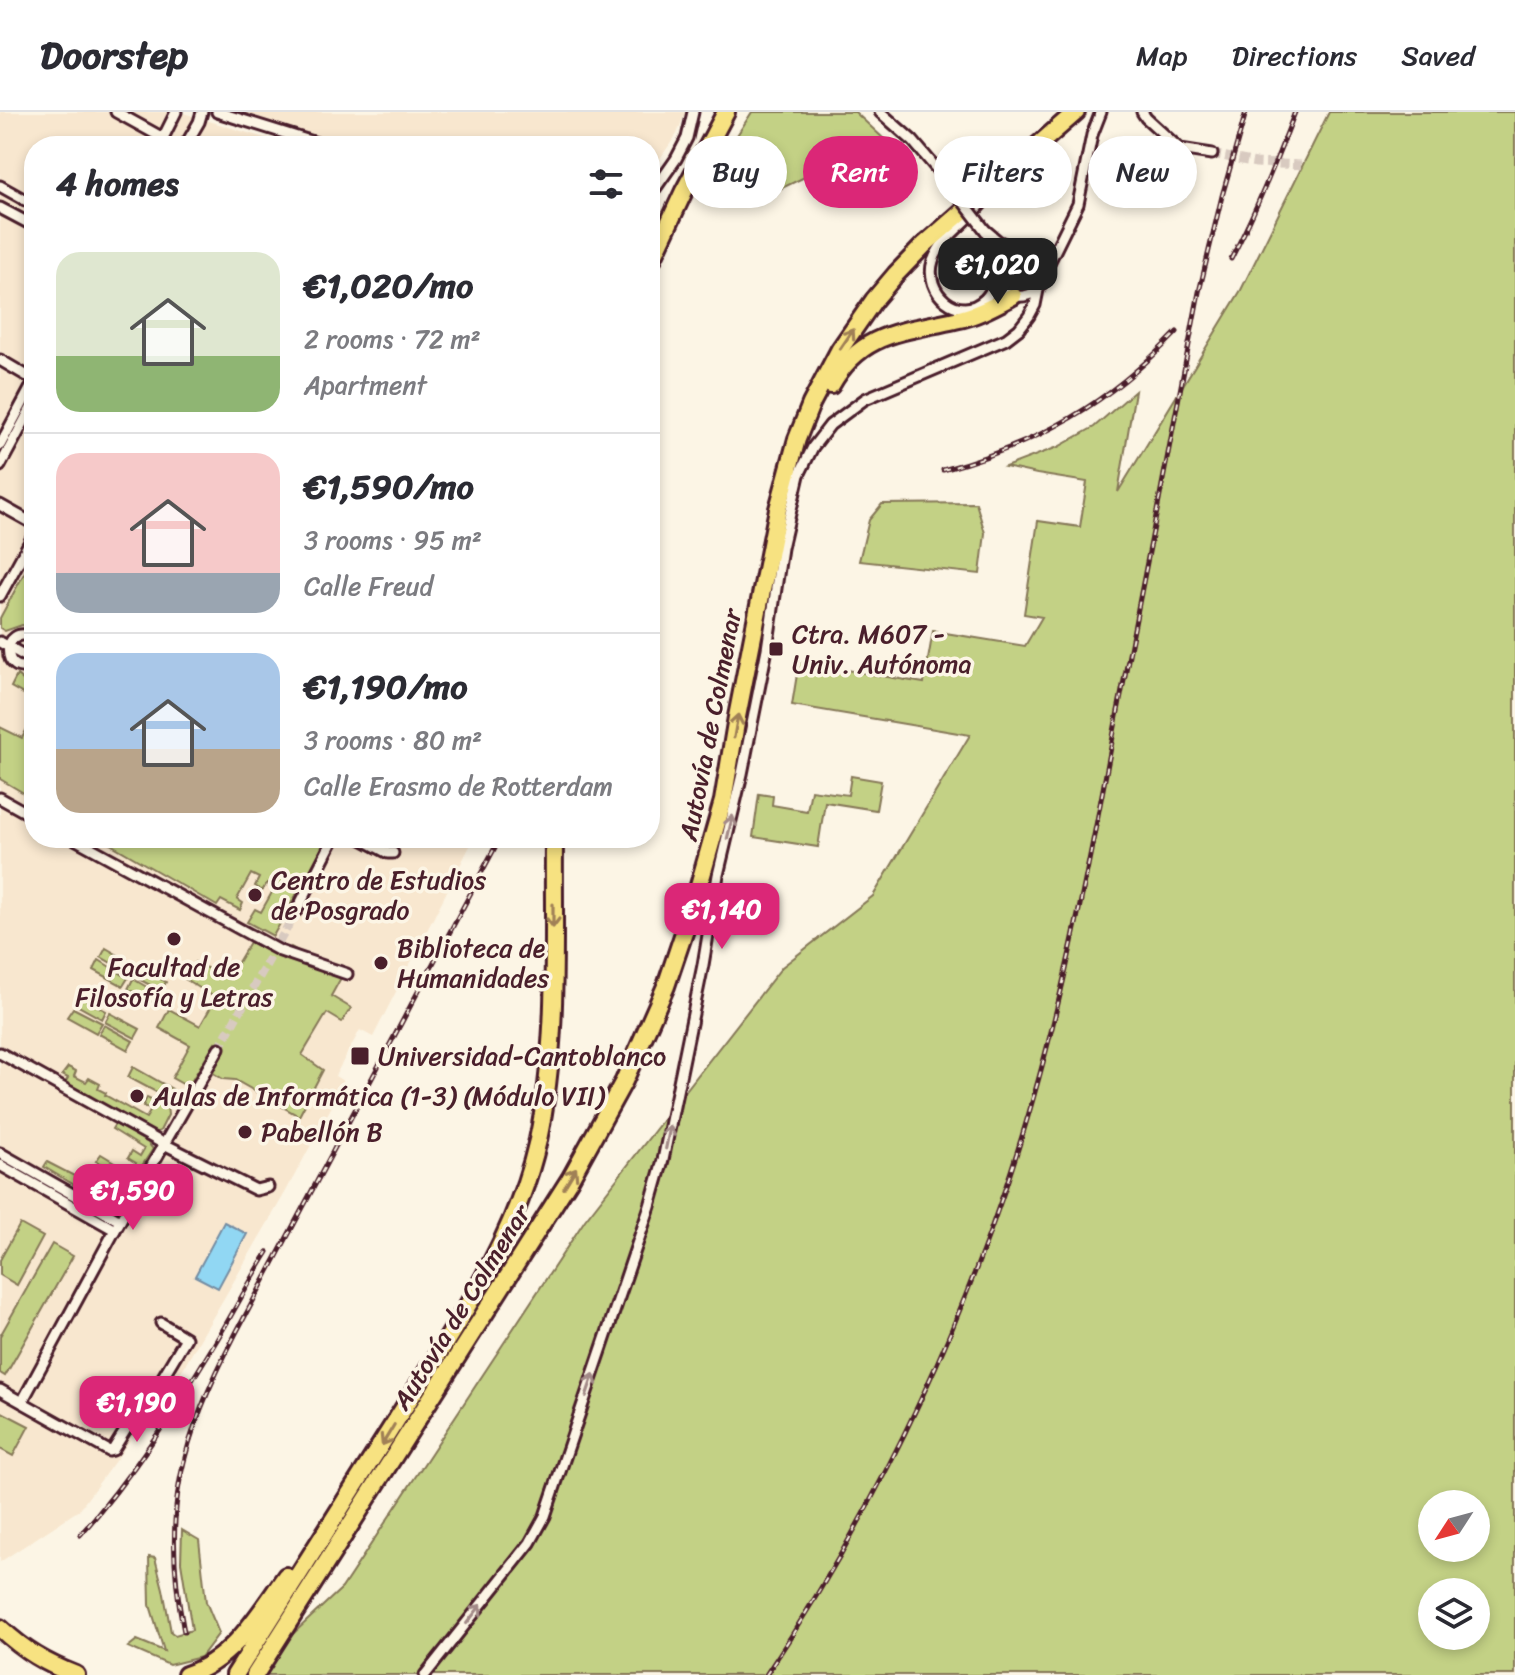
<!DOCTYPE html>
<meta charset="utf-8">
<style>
:root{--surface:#fff;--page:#f7f7f7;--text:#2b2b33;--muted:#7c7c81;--line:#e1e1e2;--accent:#db2777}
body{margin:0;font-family:Sriracha,sans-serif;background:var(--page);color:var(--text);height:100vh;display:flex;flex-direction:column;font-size:30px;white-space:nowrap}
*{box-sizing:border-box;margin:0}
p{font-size:26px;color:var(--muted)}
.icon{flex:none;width:44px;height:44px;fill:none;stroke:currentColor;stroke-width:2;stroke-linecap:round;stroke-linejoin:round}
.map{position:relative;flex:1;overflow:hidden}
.side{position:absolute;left:24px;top:24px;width:636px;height:712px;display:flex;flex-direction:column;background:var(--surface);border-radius:32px;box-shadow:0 4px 12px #0003}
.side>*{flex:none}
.banner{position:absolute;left:684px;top:24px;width:710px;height:72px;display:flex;gap:16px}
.needle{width:52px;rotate:234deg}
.fabs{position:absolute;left:1418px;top:1378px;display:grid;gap:16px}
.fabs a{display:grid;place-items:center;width:72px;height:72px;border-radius:50%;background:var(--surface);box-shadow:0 4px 12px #0003;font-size:40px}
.price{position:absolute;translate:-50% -68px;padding:0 18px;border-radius:16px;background:var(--accent);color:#fff;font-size:26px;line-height:52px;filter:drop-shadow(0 2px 4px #0008)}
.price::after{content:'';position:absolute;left:50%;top:48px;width:24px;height:18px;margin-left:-12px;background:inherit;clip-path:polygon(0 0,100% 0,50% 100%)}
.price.active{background:#222;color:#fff}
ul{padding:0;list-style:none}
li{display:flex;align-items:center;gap:24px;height:200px;padding:0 32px}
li+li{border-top:2px solid var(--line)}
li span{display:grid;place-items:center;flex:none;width:224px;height:160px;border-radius:24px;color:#555}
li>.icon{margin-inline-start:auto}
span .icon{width:96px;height:96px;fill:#fffc;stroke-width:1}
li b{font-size:34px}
h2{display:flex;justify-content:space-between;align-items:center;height:96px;padding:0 32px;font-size:34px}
.chip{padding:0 28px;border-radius:36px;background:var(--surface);box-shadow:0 4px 12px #0003;font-size:28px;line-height:72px}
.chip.active{background:var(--accent);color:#fff}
header{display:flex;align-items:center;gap:48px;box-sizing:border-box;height:112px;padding:0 40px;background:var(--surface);border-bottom:2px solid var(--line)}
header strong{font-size:38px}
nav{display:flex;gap:44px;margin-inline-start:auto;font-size:28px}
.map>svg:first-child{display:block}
.built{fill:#f8e7cf}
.green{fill:#c3d185;stroke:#867858;stroke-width:2;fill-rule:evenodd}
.water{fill:#91d7f3;stroke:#758da3;stroke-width:2}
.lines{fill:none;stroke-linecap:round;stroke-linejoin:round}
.street-tunnel{stroke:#d8cac0;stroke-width:9;stroke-dasharray:9 4.5;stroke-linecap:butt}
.street-casing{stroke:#4a1f2b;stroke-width:15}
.highway-casing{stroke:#4a1f2b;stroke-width:22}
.street{stroke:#fcf5e5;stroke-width:9}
.highway{stroke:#f7e281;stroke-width:16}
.rail-casing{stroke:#4a1f2b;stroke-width:5}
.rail{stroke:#fcf5e5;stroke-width:2;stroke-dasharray:6;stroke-linecap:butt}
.street-bridge-casing{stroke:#4a1f2b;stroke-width:15;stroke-linecap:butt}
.street-bridge{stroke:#fcf5e5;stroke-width:9}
.oneway{stroke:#a08056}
.oneway2{stroke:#a38a88}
.poi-dot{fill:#4a1f2b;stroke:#fcf5e5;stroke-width:3}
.labels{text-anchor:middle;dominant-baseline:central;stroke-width:7;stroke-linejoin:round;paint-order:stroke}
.poi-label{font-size:26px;fill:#4a1f2b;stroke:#fcf5e5;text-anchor:start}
.street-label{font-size:26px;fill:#4a1f2b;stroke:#fcf5e5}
</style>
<header>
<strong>Doorstep</strong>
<nav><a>Map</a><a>Directions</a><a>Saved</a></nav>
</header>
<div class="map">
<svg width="1515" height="1563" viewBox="0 0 1515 1563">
<rect width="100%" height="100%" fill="#fcf5e5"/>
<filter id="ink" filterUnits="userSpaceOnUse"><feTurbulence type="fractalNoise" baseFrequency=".0125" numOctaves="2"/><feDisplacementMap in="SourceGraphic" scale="16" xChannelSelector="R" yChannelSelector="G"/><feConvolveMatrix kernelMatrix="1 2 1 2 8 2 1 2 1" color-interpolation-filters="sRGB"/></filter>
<g filter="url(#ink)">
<g class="built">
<path d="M 0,0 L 180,0 L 290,34 L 34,34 L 34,726 L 474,726 L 373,925 L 360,918 L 335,964 L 345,970 L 285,1081 L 184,1255 L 79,1398 L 0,1450 Z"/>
<path d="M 232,0 L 684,0 L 685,1 L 677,22 L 650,61 L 650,34 L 342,34 Z"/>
</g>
<g class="green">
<path d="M 752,0 L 855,0 L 884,27 L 755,89 L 719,89 L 716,56 Z"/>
<path d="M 1329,0 L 1515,0 L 1515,1563 L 249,1563 L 342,1476 L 585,1108 L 782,855 L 873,784 L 970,623 L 792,593 L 799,550 L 924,571 L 933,519 L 1025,534 L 1042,505 L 1024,502 L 1038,409 L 1080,415 L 1087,370 L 1037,362 L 1005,355 L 1058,335 L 1094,315 L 1135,279 L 1118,380 L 1241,178 ZM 1432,1392 L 1476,1392 L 1476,1436 L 1432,1436 ZM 1432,1480 L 1476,1480 L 1476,1524 L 1432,1524 Z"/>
<circle cx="1021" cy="163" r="17"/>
<path d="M 976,391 L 985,421 L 980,462 L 859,449 L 869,408 L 882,392 Z"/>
<path d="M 34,443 L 34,515 L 22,513 L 5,519 L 0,516 L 0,506 Z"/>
<path d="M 17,563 L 23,568 L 30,570 L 34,567 L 34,588 L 11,575 Z"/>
<path d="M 34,604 L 34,687 L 0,667 L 0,615 L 22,626 Z"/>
<path d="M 851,664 L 881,669 L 876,698 L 825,690 L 818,735 L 753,725 L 759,682 L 773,684 L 772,693 L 807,699 L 811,678 L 848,683 Z"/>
<path d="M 100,726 L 321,726 L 325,732 L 273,824 L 247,810 L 255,797 L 261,800 L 275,775 L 267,771 L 262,779 L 255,774 L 259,766 L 251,762 L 237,787 L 243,791 L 240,798 L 221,788 L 217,794 Z"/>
<path d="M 250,830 L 283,847 L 291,835 L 342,864 L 331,884 L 351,896 L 342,910 L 327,901 L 302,943 L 323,958 L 299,1004 L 235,968 L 223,967 L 213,961 L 224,937 L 215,930 L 188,975 L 172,966 L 190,933 L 159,916 L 169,897 L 200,914 L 216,886 L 185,867 L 195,850 L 228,867 Z"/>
<path d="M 106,836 L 135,853 L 131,862 L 101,845 Z"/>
<path d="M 99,848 L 128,866 L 123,874 L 94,858 Z"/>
<path d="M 140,855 L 166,870 L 161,879 L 135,865 Z"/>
<path d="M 133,867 L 159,882 L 154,891 L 128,877 Z"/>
<path d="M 79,884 L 106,899 L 102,907 L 75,892 Z"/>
<path d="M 73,896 L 102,911 L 96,921 L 67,905 Z"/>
<path d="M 110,901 L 140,917 L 135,926 L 105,910 Z"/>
<path d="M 104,913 L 133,929 L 128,938 L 99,922 Z"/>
<path d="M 68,955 L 76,959 L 74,964 L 86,970 L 89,966 L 100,972 L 98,977 L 106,981 L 105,983 L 146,1006 L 151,998 L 143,994 L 147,985 L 155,989 L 160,982 L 128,965 L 133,955 L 172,977 L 167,993 L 168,1003 L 160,1019 L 155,1021 L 65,971 L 68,966 L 62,963 Z"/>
<path d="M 115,1012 L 148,1031 L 153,1037 L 137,1061 L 112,1060 L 107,1054 L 96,1049 L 101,1042 L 131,1060 L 136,1051 L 128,1046 L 132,1039 L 140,1044 L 144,1037 L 112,1017 Z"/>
<path d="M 47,1050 L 76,1065 L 79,1060 L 88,1065 L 94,1054 L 103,1060 L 103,1063 L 94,1067 L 83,1078 L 44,1055 Z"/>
<path d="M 124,1064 L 132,1066 L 133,1069 L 120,1088 L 118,1087 L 113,1066 Z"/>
<path d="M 99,1068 L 106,1068 L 109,1091 L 90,1081 L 94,1072 Z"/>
<path d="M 20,1112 L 43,1125 L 17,1173 L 0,1163 L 0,1148 Z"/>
<path d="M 52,1132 L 73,1144 L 5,1264 L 0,1261 L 0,1224 Z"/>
<path d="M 0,1299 L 29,1314 L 13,1344 L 0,1337 Z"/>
<path d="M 182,1418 L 199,1428 L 206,1490 L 219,1521 L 201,1545 L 169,1553 L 128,1535 L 137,1528 L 164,1539 L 150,1493 L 149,1445 L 155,1446 L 163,1477 L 171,1520 L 175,1523 L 192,1518 L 181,1450 Z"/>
</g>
<path class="water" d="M 224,1110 L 247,1122 L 218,1176 L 195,1164 Z"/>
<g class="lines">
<g class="street-tunnel">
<path d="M 1212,42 L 1256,51 L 1304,53"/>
<path d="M 219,936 L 297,798"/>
</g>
<g class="street-casing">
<g id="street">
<path d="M 116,0 L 163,26"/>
<path d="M 217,0 L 326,34"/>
<path d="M 880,0 L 913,29 L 952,75"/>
<path d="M 1142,0 L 1146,6 L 1180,37 L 1212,42"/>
<path d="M 171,34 L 165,31 L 163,26 L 176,0"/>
<path d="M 185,34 L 199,10 L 202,0"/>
<path d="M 0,74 L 34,93"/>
<path d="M 650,84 L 676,47 L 687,26 L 693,0"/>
<path d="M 985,87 C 970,110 943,122 933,149 C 923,180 959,212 985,187 C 991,181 994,173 998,165"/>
<path d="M 0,96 L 34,114"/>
<path d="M 985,118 L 998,129 L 1018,138"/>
<path d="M 987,121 L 1000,153"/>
<path d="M 1045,159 L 1078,92 L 1092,23 L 1101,0"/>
<path d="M 0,248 L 29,265"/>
<path d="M 0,333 L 30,277"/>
<path d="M 0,354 L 34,291"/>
<path d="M 0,393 L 34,412"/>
<path d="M 0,484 L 34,422"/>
<path d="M 34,526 C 0,509 0,569 34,552"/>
<path d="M 0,530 L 34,549"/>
<path d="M 0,686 L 34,705"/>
<path d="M 73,726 L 280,839 L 347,862"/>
<path d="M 360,726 L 388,741 L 393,741"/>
<path d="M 297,798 L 334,726"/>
<path d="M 0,941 L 164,1032 L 256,1078 L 268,1075"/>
<path d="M 0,1041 L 120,1109"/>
<path d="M 0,1053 L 115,1118"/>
<path d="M 0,1278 L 109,1339 L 113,1338 L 128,1314 L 133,1315 L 186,1226 L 161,1211"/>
<path d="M 22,1290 L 115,1118 L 219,936"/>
<path d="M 425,1563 L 530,1431 L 545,1404 L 650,1094 L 663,1048 L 703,853 L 718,763 L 742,662 L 767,537 L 782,436 L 799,363 L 813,335 L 830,313 L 865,287 L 1006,227 L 1019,217 L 1029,204 L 1035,193 L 1038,178 L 1044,166 L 1045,159 L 1040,147 L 1026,138 C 978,141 998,204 1038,178"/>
</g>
</g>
<g class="highway-casing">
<g id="highway">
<path d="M 650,152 L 684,79 L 726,0"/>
<path d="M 831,273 C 861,220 902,220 955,208 C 976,204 994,194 1013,184"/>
<path d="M 0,1516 C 25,1539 45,1551 76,1563"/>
<path d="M 186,1563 C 233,1548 259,1502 286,1464"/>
<path d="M 235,1563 C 289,1478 343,1393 397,1307 C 452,1219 515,1131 538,1028 C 559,929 553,826 554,726"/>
<path d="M 255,1563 L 570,1067 L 624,969 L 666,874 L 694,791 L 723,689 L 737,605 L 778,397 L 797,327 L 811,292 L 840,237 L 874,188 L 896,162 L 924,133 L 1076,0"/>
</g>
</g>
<use href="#street" class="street"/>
<use href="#highway" class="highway"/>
<g class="rail-casing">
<g id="rail">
<path d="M 1231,147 C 1256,99 1276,50 1295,0"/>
<path d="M 943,358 C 1039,332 1109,291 1177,220"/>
<path d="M 80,1423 C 132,1365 175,1297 215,1231 C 233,1201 249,1170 268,1140"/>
<path d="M 184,1520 C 160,1400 181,1328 236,1221 L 500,726"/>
<path d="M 766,1563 C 866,1413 947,1248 1005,1077 C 1054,933 1083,784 1111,635 C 1141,483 1170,332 1199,180 L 1222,84 L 1246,0"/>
</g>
</g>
<use href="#rail" class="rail"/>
<g class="street-bridge-casing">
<path id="street-bridge" d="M 952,75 L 985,118"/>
</g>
<use href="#street-bridge" class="street-bridge"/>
</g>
<defs><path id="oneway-shaft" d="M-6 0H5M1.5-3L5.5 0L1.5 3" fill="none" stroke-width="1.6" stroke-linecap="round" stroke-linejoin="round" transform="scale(2)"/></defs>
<g class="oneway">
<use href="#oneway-shaft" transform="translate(847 227) rotate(-56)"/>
<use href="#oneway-shaft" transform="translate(736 614) rotate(-80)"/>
<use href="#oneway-shaft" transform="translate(553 804) rotate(90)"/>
<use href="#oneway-shaft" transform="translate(570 1066) rotate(-59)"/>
<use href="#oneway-shaft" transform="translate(388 1323) rotate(121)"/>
</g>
<g class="oneway2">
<use href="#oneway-shaft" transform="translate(730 715) rotate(-77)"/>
<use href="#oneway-shaft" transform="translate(668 1025) rotate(-79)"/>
<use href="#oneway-shaft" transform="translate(590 1273) rotate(-71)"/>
<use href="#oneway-shaft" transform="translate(474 1502) rotate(-52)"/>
</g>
</g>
<g class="poi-dot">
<rect x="768" y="529" width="16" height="16" rx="4"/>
<circle cx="255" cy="783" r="8"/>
<circle cx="174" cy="827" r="8"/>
<circle cx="381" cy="851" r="8"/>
<rect x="350" y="934" width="20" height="20" rx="4"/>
<circle cx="137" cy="984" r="8"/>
<circle cx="245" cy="1020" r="8"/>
</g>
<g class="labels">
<g class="poi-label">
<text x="792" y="522">Ctra. M607 -<tspan x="792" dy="30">Univ. Autónoma</tspan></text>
<text x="271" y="768">Centro de Estudios<tspan x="271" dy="30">de Posgrado</tspan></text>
<text x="397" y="836">Biblioteca de<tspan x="397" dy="30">Humanidades</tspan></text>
<text x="174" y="855" text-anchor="middle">Facultad de<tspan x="174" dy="30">Filosofía y Letras</tspan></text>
<text x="378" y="944">Universidad-Cantoblanco</text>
<text x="153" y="984">Aulas de Informática (1-3) (Módulo VII)</text>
<text x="261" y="1020">Pabellón B</text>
</g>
<g class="street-label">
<text transform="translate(710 613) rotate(-79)">Autovía de Colmenar</text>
<text transform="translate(461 1195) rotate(-58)">Autovía de Colmenar</text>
</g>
</g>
</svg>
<div class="fabs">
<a><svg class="needle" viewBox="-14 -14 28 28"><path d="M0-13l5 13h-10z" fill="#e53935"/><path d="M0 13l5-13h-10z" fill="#7c7c81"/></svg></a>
<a><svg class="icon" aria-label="layers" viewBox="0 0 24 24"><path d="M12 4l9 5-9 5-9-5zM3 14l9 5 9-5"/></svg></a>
</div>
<b class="price active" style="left:998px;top:194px">€1,020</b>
<b class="price" style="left:722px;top:839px">€1,140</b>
<b class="price" style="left:133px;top:1120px">€1,590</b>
<b class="price" style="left:137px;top:1332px">€1,190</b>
<div class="banner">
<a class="chip">Buy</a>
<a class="chip active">Rent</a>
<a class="chip">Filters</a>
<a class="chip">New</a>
</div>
<section class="side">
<h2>4 homes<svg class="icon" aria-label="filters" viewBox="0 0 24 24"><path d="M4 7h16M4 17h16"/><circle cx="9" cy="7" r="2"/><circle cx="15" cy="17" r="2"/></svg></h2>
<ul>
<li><span style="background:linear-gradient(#dfe7d0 65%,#8fb573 0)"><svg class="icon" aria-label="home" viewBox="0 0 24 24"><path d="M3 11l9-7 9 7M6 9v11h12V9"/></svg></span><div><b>€1,020/mo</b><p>2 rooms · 72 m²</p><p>Apartment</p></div></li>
<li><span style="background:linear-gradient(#f6c9c9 75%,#9aa5b1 0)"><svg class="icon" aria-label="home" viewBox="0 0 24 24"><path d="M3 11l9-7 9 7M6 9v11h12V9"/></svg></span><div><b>€1,590/mo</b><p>3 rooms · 95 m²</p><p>Calle Freud</p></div></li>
<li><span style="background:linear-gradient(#a9c7e8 60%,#b9a48a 0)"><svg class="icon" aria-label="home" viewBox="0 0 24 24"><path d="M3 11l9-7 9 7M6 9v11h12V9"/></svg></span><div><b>€1,190/mo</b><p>3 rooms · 80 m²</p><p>Calle Erasmo de Rotterdam</p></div></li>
</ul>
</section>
</div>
